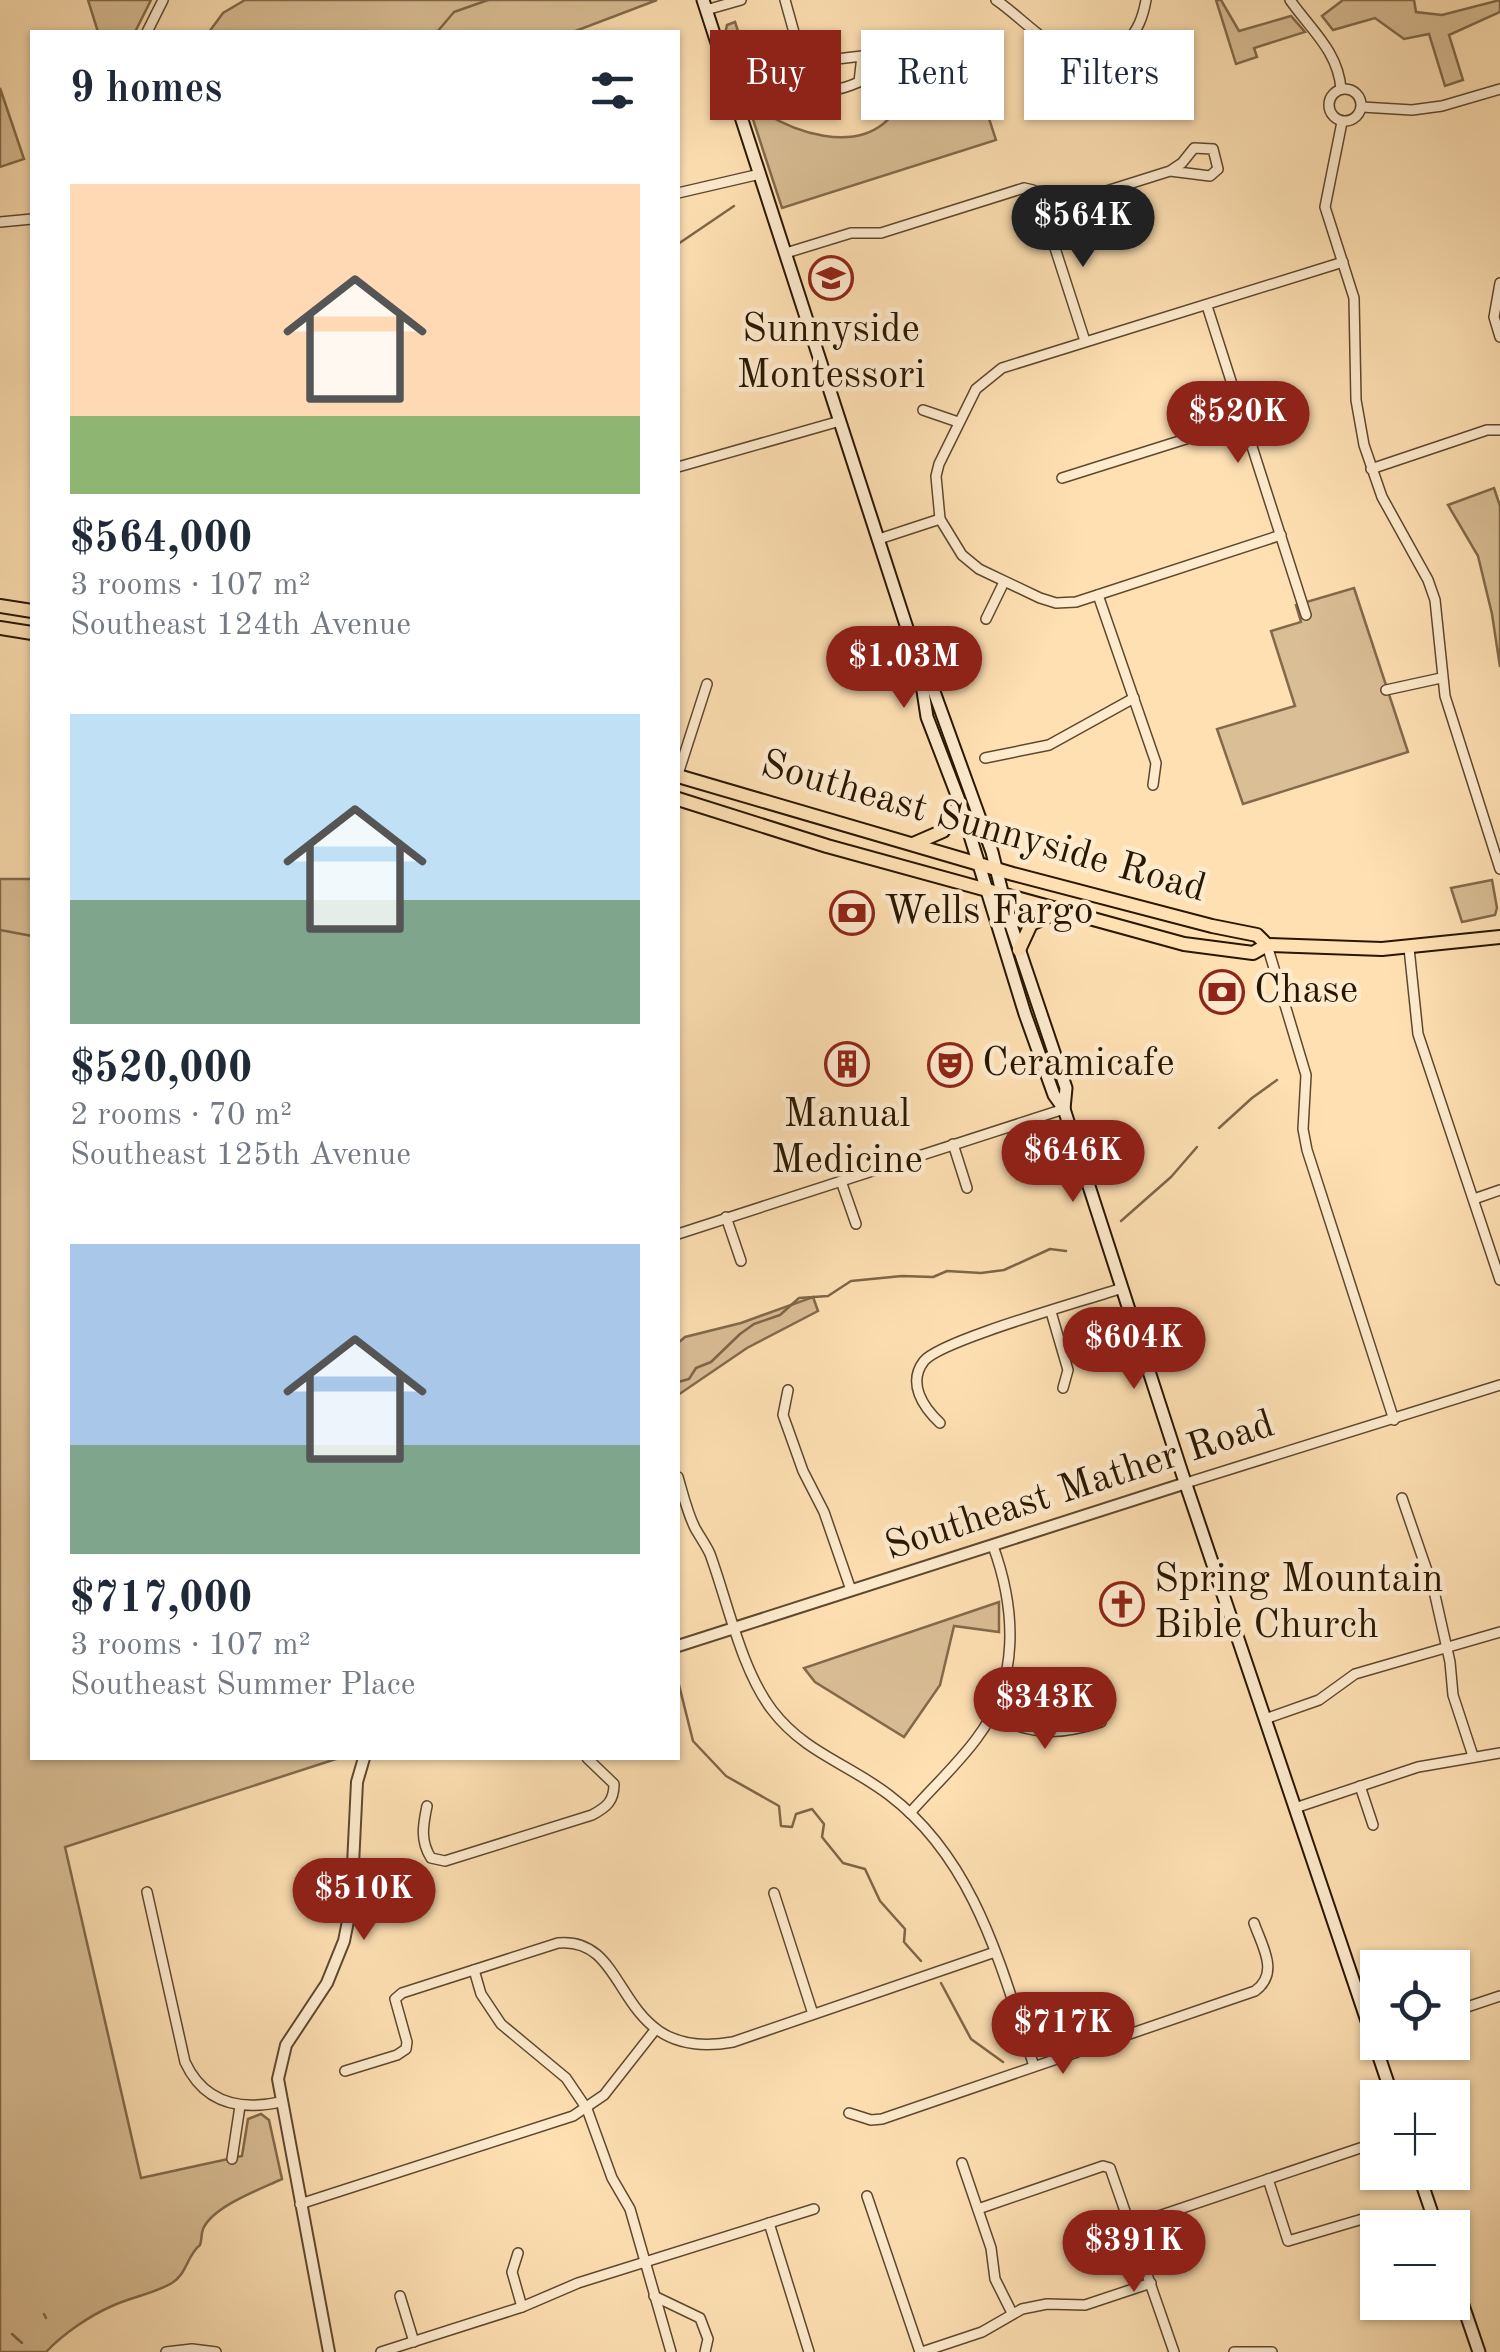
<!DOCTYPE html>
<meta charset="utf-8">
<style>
:root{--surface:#fff;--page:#f6f6f7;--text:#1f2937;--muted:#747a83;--accent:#8f2418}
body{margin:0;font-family:"Old Standard TT",serif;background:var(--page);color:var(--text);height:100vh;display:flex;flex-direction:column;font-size:38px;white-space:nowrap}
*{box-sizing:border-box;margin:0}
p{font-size:32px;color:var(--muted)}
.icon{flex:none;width:55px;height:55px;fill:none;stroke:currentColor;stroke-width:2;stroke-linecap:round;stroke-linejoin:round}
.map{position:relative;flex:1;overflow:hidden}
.panel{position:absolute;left:30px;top:30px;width:650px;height:1730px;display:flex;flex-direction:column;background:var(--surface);border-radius:0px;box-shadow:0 2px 8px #0004}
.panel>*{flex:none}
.hud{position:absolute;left:710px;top:30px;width:640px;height:90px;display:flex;gap:20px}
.controls{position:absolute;left:1360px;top:1950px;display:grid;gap:20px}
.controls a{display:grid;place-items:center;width:110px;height:110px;border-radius:0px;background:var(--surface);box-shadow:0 2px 8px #0004;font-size:50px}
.price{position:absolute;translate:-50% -85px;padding:0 22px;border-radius:35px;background:var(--accent);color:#fff;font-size:32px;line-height:65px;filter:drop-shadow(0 2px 5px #0008)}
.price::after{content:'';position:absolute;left:50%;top:60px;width:30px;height:22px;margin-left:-15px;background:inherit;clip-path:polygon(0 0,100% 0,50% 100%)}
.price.on{background:#222;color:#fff}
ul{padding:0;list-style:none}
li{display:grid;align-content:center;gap:20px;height:530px;padding:0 40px}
li span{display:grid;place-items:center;height:310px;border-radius:0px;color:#555}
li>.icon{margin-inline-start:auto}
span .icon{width:180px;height:180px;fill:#fffc;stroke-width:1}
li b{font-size:42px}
h2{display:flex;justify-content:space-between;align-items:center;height:120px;padding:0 40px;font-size:42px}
.pill{padding:0 35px;border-radius:0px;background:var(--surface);box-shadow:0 2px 8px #0004;font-size:35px;line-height:90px}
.pill.on{background:var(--accent);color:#fff}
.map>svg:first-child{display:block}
.green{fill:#dabe95;stroke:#826a4b;stroke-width:2.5}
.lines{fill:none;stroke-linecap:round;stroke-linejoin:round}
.stream{stroke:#7e6647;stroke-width:2.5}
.minor-casing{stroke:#5e482e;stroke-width:12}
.tertiary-casing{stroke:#5e482e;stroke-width:14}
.secondary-casing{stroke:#291601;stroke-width:15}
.primary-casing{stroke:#291601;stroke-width:16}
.minor{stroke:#feebce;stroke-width:9}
.tertiary{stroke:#feebce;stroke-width:10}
.secondary{stroke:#feebce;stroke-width:11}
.primary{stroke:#fee0b3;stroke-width:12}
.labels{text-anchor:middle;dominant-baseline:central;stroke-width:9;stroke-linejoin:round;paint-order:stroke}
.poi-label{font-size:40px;fill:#291601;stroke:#feebce;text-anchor:start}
.street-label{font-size:40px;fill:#291601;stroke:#feebce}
</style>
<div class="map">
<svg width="1500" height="2352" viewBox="0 0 1500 2352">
<rect width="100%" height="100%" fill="#fee0b3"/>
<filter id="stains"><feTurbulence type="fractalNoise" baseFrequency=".002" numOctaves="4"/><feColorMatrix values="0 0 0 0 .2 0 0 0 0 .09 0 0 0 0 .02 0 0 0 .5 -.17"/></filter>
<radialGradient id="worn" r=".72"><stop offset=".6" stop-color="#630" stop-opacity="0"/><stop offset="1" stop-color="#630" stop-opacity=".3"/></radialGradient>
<g class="green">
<path d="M 88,0 L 151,0 L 135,32 L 98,32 Z"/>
<path d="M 245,0 L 657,0 L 573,32 L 209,32 L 223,13 Z"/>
<path d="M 1216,0 L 1221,0 L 1239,31 L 1291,16 L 1305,32 L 1254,48 L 1257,57 L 1236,64 Z"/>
<path d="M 1343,0 L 1414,0 L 1416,12 L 1442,15 L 1500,0 L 1500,12 L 1449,35 L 1463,80 L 1445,86 L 1429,34 L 1404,39 L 1375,18 L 1333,30 L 1322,16 Z"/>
<path d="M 735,22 L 765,113 C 797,133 850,150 883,124 C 895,114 906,101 917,90 L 912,50 L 961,32 L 996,140 L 782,208 L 725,34 L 727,25 Z"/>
<path d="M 0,88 L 24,159 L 0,167 Z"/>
<path d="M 1494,488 L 1500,506 L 1500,667 L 1492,614 L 1478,556 L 1448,505 Z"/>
<path d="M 1354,588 L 1408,752 L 1243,804 L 1217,729 L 1295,706 L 1271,631 L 1301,622 L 1296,605 Z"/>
<path d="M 0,879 L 32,879 L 32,1758 L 339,1758 L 65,1847 L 141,2178 L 242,2156 L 248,2119 L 261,2114 L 269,2120 L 282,2179 C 261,2189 213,2206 203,2229 C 201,2234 202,2240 200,2245 C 187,2255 187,2274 172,2283 C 153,2294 131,2297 112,2306 C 89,2316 63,2334 46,2352 L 0,2352 Z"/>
<path d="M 1492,880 L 1497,908 L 1495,915 L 1462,922 L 1451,888 Z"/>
<path d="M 813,1297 L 818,1311 L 747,1348 L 678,1395 L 678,1343 L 685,1337 L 741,1323 Z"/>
<path d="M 999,1602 L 999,1632 L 954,1626 L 940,1685 L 904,1737 L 815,1682 L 804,1668 Z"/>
</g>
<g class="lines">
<g class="stream">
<path d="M 437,32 L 454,12 L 488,0"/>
<path d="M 678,244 L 734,206"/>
<path d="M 0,930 L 32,936"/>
<path d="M 1219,1128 L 1252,1098 L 1277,1080"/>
<path d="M 1121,1221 L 1171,1177 L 1197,1147"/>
<path d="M 678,1382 L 689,1379 L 696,1368 L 711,1362 L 740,1334 L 754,1324 L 780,1315 L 799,1298 L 828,1296 L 851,1281 L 902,1276 L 933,1277 L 947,1271 L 981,1273 L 1004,1270 L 1050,1249 L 1066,1251"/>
<path d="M 678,1681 L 693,1741 L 726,1776 L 779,1806 L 781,1826 L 792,1827 L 796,1814 L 812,1809 L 824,1824 L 822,1837 L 843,1863 L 865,1869 L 880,1901 L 905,1929 L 904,1942 L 921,1961"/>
<path d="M 941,1983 L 971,2039 L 1003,2062"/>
<path d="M 44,2314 L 46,2318"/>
<path d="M 12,2334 L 22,2343"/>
</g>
<g class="minor-casing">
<g id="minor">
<path d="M 785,0 L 807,79 C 821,96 841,90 859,82 L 862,56 L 803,63"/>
<path d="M 996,0 C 1032,24 1081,89 1126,43 C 1138,30 1143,17 1146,0"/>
<path d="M 1290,0 C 1311,30 1338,51 1341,89"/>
<path d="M 706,10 L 741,0"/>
<path d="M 147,32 L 163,0"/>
<circle cx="1345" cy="105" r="16"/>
<path d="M 1362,107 L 1412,110 L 1442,106 L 1500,89"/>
<path d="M 1342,122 L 1325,207 L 1354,298 L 1356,400 L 1364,445 L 1382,497 L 1428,580 L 1435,600 L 1445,696 L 1500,869"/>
<path d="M 678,193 L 760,174"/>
<path d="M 1043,211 L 1085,341"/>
<path d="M 0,222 L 32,219"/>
<path d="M 786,253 L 851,233 L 881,233 L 1024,188 L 1033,190 L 1043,211 L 1170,171 L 1182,163 L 1194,148 L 1213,149 L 1218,169 L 1210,176 L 1170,171"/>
<path d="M 1500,283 L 1494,317 L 1500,337"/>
<path d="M 1207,306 L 1306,615"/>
<path d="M 923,410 L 958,422"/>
<path d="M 678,467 L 840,421"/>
<path d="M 1371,469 L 1487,430 L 1500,430"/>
<path d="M 1062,478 L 1243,421"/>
<path d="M 1281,535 L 1076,602 L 1056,603 L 1040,598 L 979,569 L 962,555 L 940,519 L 936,476 L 939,464 L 976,389 L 1002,368 L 1343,262"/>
<path d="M 879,539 L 940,519"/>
<path d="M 1098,595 L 1156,763 L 1153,785"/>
<path d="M 986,619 L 1004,582"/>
<path d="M 1386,690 L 1441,678"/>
<path d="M 985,758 L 1049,745 L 1134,698"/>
<path d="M 678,774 L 707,684"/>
<path d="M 1267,945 L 1306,1075 L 1303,1129 L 1307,1150 L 1394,1420"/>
<path d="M 1409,948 L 1418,1034 L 1500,1280"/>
<path d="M 953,1144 L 967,1188"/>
<path d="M 841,1181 L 856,1224"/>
<path d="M 1474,1199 L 1500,1190"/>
<path d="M 726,1217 L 741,1261"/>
<path d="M 678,1234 L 1064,1109"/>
<path d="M 1051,1312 L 1068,1370 L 1063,1388"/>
<path d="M 788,1390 L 783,1415 L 803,1471 L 824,1512 L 851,1590"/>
<path d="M 940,1423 C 923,1407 907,1383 924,1361 C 941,1340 1087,1300 1122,1288"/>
<path d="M 678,1477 C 683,1494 687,1512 695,1528 C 700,1537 706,1545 710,1554 C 728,1603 741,1669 772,1710 C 805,1753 847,1763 889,1795 C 976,1861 1001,1968 1034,2066"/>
<path d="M 1186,1483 L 1500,1385"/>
<path d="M 1402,1498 L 1434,1591 L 1450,1662 L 1453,1695 L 1473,1756"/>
<path d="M 991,1716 C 1034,1735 1058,1736 1101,1722"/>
<path d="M 1265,1719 L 1319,1700 L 1355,1674 L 1500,1632"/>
<path d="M 1360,1786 L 1373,1825"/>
<path d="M 427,1806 C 423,1825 420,1841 431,1858 L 445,1861 L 592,1815 C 607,1807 614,1801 614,1784 L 587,1758"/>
<path d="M 1295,1808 L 1418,1767 L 1500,1753"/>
<path d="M 910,1813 C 932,1788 958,1764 977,1738 C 1020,1681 1016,1609 993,1546"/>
<path d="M 147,1892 L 185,2062 C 204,2103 239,2111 280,2102"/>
<path d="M 774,1893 L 813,2014"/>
<path d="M 474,1970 L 481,1994 L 501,2024 L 566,2078 L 587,2109 L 612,2178 L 630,2209 L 671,2352"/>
<path d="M 1452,2012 L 1500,1996"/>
<path d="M 345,2071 L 397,2055 L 406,2049 L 407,2042 L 395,1999 L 402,1993 L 558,1943 C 635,1935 611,2064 733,2042 L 995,1952"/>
<path d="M 849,2113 L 871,2120 L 882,2119 L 1255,1991 C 1280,1973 1262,1946 1254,1923"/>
<path d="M 232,2159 L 240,2106"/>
<path d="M 962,2163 L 991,2248 L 995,2279 L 1012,2313"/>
<path d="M 1268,2179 L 1288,2241 L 1366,2218"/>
<path d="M 867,2196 L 920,2352"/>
<path d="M 300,2204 L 573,2116 L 604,2095 L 655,2030"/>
<path d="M 978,2209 L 1103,2166 L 1110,2168 L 1174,2352"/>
<path d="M 769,2223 L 809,2352"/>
<path d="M 1132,2225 L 1378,2142"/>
<path d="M 518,2253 L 512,2272 L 522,2307"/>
<path d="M 400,2296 L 414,2342"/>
<path d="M 654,2296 L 700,2318 L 708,2339 L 705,2352"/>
<path d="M 166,2352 L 192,2349 L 216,2352"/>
<path d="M 381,2352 L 522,2307 L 578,2283 L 814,2209"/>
<path d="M 922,2352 L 982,2332 L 1022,2309 L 1047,2304 L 1085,2305 L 1151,2283"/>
<path d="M 1234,2352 L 1272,2352"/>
</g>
</g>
<g class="tertiary-casing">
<g id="tertiary">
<path d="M 678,1646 L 1186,1483"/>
<path d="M 329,2352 L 278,2079 L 286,2045 L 327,1983 L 344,1941 L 351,1906 L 357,1782 L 364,1758"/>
</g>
</g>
<g class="secondary-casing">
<g id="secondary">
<path d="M 703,0 L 919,665 L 927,717 L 960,803 L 1025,1014 L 1054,1095 L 1064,1109 L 1181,1470 L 1393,2098"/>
<path d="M 919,665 L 928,675 L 992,852 L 1008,916 L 1066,1088 L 1064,1109"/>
<path d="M 1418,2172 L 1437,2228"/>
<path d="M 1452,2273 L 1479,2352"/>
</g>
</g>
<g class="primary-casing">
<g id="primary">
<path d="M 0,606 L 32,611"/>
<path d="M 0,628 L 32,633"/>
<path d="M 678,776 L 1013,874 L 1212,926 L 1257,935 L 1267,945"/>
<path d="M 678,799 L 827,846 L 1184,944 L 1253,953 L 1267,945 L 1382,949 L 1500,937"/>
<path d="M 913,844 L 943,831 L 960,803"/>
<path d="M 1019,950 L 1031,924 L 1058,912"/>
</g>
</g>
<use href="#minor" class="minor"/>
<use href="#tertiary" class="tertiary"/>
<use href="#secondary" class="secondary"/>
<use href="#primary" class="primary"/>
</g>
<defs>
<g id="school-ring" transform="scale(2.25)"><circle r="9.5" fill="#feebce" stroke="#8f2418" stroke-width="1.5"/><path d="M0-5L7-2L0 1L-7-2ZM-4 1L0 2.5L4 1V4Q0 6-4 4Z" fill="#8f2418"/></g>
<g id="bank-ring" transform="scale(2.25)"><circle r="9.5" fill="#feebce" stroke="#8f2418" stroke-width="1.5"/><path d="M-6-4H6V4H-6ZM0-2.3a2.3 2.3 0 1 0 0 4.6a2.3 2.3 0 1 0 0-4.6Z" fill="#8f2418"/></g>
<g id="building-ring" transform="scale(2.25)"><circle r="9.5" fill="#feebce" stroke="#8f2418" stroke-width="1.5"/><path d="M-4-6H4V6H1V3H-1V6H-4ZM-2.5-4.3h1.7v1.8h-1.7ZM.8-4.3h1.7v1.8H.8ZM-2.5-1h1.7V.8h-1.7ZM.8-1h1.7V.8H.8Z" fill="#8f2418"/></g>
<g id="theatre-ring" transform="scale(2.25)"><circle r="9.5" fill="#feebce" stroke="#8f2418" stroke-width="1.5"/><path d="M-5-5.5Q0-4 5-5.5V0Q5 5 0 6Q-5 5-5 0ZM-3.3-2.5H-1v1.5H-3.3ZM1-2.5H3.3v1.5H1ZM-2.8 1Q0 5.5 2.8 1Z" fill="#8f2418"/></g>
<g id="church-ring" transform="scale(2.25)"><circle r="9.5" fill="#feebce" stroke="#8f2418" stroke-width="1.5"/><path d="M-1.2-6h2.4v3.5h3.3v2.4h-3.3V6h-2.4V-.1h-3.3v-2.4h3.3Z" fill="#8f2418"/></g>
</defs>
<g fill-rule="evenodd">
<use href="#school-ring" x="831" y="278"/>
<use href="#bank-ring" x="852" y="913"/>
<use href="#bank-ring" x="1222" y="992"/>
<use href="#building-ring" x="847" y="1064"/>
<use href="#theatre-ring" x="950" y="1065"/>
<use href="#church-ring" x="1122" y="1604"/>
</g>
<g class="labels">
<g class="poi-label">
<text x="831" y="331" text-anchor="middle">Sunnyside<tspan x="831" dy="46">Montessori</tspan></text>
<text x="884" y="913">Wells Fargo</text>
<text x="1254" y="992">Chase</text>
<text x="982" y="1065">Ceramicafe</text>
<text x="847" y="1116" text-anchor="middle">Manual<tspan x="847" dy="46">Medicine</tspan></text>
<text x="1154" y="1581">Spring Mountain<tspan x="1154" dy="46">Bible Church</tspan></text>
</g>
<g class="street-label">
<text transform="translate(983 828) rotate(16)">Southeast Sunnyside Road</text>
<text transform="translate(1080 1487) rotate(-18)">Southeast Mather Road</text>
</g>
</g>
<rect width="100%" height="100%" filter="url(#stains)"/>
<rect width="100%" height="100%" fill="url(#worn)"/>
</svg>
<div class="controls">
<a><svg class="icon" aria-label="locate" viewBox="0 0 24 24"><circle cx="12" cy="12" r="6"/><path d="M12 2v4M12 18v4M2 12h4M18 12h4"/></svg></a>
<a>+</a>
<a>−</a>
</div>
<b class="price on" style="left:1083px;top:270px">$564K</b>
<b class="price" style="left:1238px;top:466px">$520K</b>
<b class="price" style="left:904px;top:711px">$1.03M</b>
<b class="price" style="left:1073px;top:1205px">$646K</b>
<b class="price" style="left:1134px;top:1392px">$604K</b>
<b class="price" style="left:1045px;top:1752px">$343K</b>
<b class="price" style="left:364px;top:1943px">$510K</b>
<b class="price" style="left:1063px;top:2077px">$717K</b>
<b class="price" style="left:1134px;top:2295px">$391K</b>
<div class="hud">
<a class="pill on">Buy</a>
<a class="pill">Rent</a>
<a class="pill">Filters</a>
</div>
<section class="panel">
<h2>9 homes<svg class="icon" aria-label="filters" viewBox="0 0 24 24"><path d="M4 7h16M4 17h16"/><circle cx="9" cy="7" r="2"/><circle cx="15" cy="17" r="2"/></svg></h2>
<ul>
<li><span style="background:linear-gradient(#ffd9b3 75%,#8fb573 0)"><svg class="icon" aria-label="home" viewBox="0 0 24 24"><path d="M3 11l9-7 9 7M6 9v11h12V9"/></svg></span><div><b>$564,000</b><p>3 rooms · 107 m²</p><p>Southeast 124th Avenue</p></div></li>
<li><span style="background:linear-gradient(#bfe0f5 60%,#7fa58c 0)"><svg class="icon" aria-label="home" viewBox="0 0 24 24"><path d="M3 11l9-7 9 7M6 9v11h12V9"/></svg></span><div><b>$520,000</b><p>2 rooms · 70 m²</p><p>Southeast 125th Avenue</p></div></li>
<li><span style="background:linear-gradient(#a9c7e8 65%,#7fa58c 0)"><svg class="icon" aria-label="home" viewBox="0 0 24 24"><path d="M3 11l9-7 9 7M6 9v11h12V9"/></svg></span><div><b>$717,000</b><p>3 rooms · 107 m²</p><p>Southeast Summer Place</p></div></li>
</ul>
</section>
</div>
